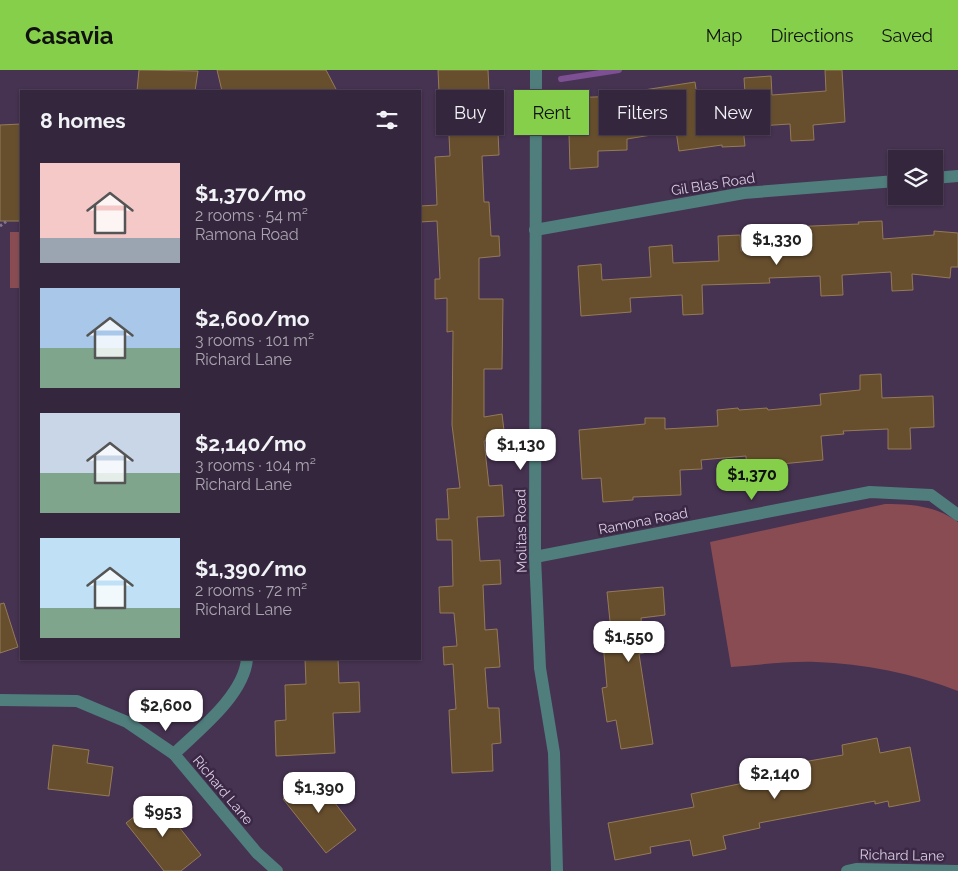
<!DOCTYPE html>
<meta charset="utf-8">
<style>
:root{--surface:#34263d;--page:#3c2e44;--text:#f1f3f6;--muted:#a9a5b0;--line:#4e4357;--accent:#86cf4b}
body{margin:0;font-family:Raleway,sans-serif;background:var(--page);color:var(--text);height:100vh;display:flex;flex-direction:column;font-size:19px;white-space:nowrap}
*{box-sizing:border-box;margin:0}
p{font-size:16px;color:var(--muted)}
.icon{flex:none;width:28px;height:28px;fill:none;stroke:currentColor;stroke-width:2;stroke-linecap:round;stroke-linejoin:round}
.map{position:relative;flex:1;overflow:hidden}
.details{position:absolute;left:20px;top:20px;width:401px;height:570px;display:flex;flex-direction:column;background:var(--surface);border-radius:0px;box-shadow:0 1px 4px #0004,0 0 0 1px var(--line)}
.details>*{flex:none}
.banner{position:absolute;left:436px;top:20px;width:446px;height:45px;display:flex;gap:10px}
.fabs{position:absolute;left:888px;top:80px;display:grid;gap:10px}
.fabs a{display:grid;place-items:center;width:55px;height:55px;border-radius:0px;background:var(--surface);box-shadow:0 1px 4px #0004,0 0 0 1px var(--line);font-size:25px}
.price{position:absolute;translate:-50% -42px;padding:0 11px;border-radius:10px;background:#fff;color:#222;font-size:16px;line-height:32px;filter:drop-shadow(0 1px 2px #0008)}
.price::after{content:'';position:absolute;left:50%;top:30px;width:15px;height:11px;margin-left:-8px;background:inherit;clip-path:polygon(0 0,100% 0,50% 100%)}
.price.on{background:var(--accent);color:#111}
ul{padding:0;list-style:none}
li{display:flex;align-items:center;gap:15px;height:125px;padding:0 20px}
li span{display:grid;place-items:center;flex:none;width:140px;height:100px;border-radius:0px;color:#555}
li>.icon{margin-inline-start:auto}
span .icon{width:60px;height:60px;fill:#fffc;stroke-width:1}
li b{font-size:21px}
h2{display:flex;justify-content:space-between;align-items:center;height:60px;padding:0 20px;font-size:21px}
.tag{padding:0 18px;border-radius:0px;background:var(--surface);box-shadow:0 1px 4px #0004,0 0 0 1px var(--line);font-size:18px;line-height:45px}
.tag.on{background:var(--accent);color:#111}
header{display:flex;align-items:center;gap:30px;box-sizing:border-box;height:70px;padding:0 25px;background:var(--accent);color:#111}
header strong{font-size:24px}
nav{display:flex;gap:28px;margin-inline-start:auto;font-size:18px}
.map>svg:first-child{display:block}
.green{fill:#894c53}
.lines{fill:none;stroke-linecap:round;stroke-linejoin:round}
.stream{stroke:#7c5093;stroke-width:6}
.building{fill:#674f2e;stroke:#947a58}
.path{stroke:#85758e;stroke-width:3;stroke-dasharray:2.5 2.5;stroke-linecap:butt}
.minor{stroke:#4f7e7c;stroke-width:12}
.labels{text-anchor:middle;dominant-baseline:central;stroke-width:5;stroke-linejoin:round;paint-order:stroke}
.street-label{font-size:14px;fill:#dacee1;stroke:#3b2746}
</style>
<header>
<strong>Casavia</strong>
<nav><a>Map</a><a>Directions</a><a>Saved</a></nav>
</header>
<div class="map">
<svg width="958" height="801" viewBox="0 0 958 801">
<rect width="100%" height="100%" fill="#463251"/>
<g class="green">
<rect x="10" y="162" width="11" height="56"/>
<path d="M 885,434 C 912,434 936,436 958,452 L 958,621 C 913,603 864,594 816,592 C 788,591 759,595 731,597 L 710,472 Z"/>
</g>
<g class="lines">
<path class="stream" d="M 561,9 L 619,0"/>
</g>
<g class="building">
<path d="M 139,0 L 198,1 L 195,21 L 137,21 Z"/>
<path d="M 217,0 L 326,0 L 337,21 L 222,21 Z"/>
<path d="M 438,0 L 488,0 L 491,62 L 498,62 L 499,85 L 482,86 L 484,132 L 489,132 L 491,166 L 499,166 L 500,186 L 479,188 L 479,229 L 503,229 L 502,299 L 484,299 L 484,347 L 502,344 L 505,369 L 484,371 L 489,416 L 502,415 L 504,446 L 477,447 L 480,491 L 500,490 L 501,514 L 483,515 L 485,560 L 497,559 L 500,597 L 485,598 L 488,638 L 499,638 L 501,673 L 492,674 L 493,701 L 452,703 L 449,640 L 456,639 L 453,594 L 444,595 L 443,577 L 457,576 L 454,543 L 440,543 L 439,517 L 453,516 L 452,470 L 437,470 L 436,449 L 449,449 L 447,419 L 460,418 L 452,355 L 453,261 L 447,262 L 447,228 L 435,229 L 435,209 L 440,209 L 437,151 L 420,152 L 420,136 L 437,135 L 435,87 L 450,86 L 448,45 L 440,45 Z"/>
<path d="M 825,0 L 842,0 L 845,52 L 813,55 L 814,70 L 791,71 L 790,54 L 743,57 L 745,76 L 722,77 L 722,75 L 679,81 L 676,61 L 627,69 L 627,80 L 598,81 L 598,97 L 570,99 L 568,28 L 645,25 L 644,20 L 695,12 L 697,26 L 745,23 L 744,8 L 771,6 L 772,25 L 826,21 Z"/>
<path d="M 21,54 L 21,151 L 0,151 L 0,55 Z"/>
<path d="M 882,151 L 883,169 L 934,165 L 934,161 L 958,163 L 958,197 L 951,197 L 950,208 L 912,204 L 913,220 L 892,221 L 891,202 L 842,205 L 843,225 L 821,226 L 820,206 L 769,208 L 770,213 L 702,215 L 703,244 L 683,245 L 682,225 L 630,228 L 631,242 L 581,246 L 578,196 L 601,194 L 602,210 L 651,207 L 649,177 L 672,175 L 673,193 L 719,191 L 718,166 L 740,165 L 741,181 L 789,180 L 789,157 L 859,154 L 858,152 Z"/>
<path d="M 881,304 L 882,328 L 933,326 L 934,357 L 910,358 L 911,379 L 888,379 L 888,359 L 843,361 L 844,364 L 821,366 L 823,390 L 781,394 L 782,402 L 747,405 L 746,386 L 701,390 L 702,399 L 680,400 L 681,425 L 633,427 L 633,430 L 603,432 L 601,408 L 582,409 L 579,360 L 645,354 L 645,348 L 665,348 L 665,359 L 718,356 L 717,340 L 738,338 L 739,340 L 767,338 L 768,340 L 821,335 L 820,324 L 860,320 L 860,305 Z"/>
<path d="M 663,517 L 665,545 L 641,548 L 644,583 L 639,584 L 653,674 L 621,679 L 616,650 L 607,652 L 602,618 L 607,617 L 602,562 L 611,561 L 607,522 Z"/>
<path d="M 4,533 L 18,577 L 0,583 L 0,534 Z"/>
<path d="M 305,589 L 338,589 L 339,613 L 359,612 L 360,642 L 333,643 L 335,683 L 276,686 L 275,651 L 286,650 L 285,615 L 306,614 Z"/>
<path d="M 877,668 L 880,683 L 910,677 L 920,731 L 889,737 L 888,731 L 875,734 L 875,731 L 759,753 L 760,758 L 723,766 L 726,779 L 693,786 L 690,770 L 650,777 L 651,783 L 615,790 L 608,753 L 694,737 L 691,724 L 777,706 L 775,697 L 843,685 L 842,675 Z"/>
<path d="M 53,675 L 89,680 L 87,693 L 113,697 L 109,726 L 48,719 Z"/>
<path d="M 313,705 L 356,760 L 326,783 L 283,729 Z"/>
<path d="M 157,729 L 201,785 L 181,801 L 164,801 L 126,753 Z"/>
</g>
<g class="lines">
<path class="path" d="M 0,156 L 7,151"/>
<g class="minor">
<path d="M 536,0 L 535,487 L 540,598 L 554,683 L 557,801"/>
<path d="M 934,108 L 958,106"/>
<path d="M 535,160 L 744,123 L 896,111"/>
<path d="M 535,487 L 870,422 L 931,425 L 958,445"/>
<path d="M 0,630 L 77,631 L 127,652 L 174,684 L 257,783 L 277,801"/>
<path d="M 174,684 C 199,660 244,625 247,589"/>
<path d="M 847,801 L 856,799 L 957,801"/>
</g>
</g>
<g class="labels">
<g class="street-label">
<text transform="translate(713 114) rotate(-9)">Gil Blas Road</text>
<text transform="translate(643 451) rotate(-11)">Ramona Road</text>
<text transform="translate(521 461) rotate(-91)">Molitas Road</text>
<text transform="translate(223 720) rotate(50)">Richard Lane</text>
<text transform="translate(902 785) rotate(1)">Richard Lane</text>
</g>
</g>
</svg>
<div class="fabs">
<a><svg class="icon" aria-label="layers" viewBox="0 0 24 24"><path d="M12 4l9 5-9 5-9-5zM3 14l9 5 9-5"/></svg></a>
</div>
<b class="price" style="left:777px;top:196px">$1,330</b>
<b class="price" style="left:521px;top:401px">$1,130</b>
<b class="price on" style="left:752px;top:431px">$1,370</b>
<b class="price" style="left:629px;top:593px">$1,550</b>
<b class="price" style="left:166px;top:662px">$2,600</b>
<b class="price" style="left:775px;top:730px">$2,140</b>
<b class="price" style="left:319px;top:744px">$1,390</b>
<b class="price" style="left:163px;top:768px">$953</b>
<div class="banner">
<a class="tag">Buy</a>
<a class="tag on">Rent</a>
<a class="tag">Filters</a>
<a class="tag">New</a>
</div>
<section class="details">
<h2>8 homes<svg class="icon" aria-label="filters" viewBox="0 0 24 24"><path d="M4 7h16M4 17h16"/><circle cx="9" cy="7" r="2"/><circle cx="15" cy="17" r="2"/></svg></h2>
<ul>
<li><span style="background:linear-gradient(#f6c9c9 75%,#9aa5b1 0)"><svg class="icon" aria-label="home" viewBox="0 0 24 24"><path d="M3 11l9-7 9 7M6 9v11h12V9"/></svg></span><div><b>$1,370/mo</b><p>2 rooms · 54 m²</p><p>Ramona Road</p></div></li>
<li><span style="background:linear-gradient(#a9c7e8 60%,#7fa58c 0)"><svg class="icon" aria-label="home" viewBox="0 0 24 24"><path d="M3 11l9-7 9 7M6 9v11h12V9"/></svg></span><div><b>$2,600/mo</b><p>3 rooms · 101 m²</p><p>Richard Lane</p></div></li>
<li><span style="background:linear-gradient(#c9d6e8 60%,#7fa58c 0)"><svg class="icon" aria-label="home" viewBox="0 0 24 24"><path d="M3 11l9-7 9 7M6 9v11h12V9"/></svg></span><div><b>$2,140/mo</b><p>3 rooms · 104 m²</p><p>Richard Lane</p></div></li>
<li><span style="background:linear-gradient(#bfe0f5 70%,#7fa58c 0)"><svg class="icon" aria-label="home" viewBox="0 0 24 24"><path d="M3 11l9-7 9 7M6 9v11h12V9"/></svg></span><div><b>$1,390/mo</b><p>2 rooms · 72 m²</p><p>Richard Lane</p></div></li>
</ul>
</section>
</div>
